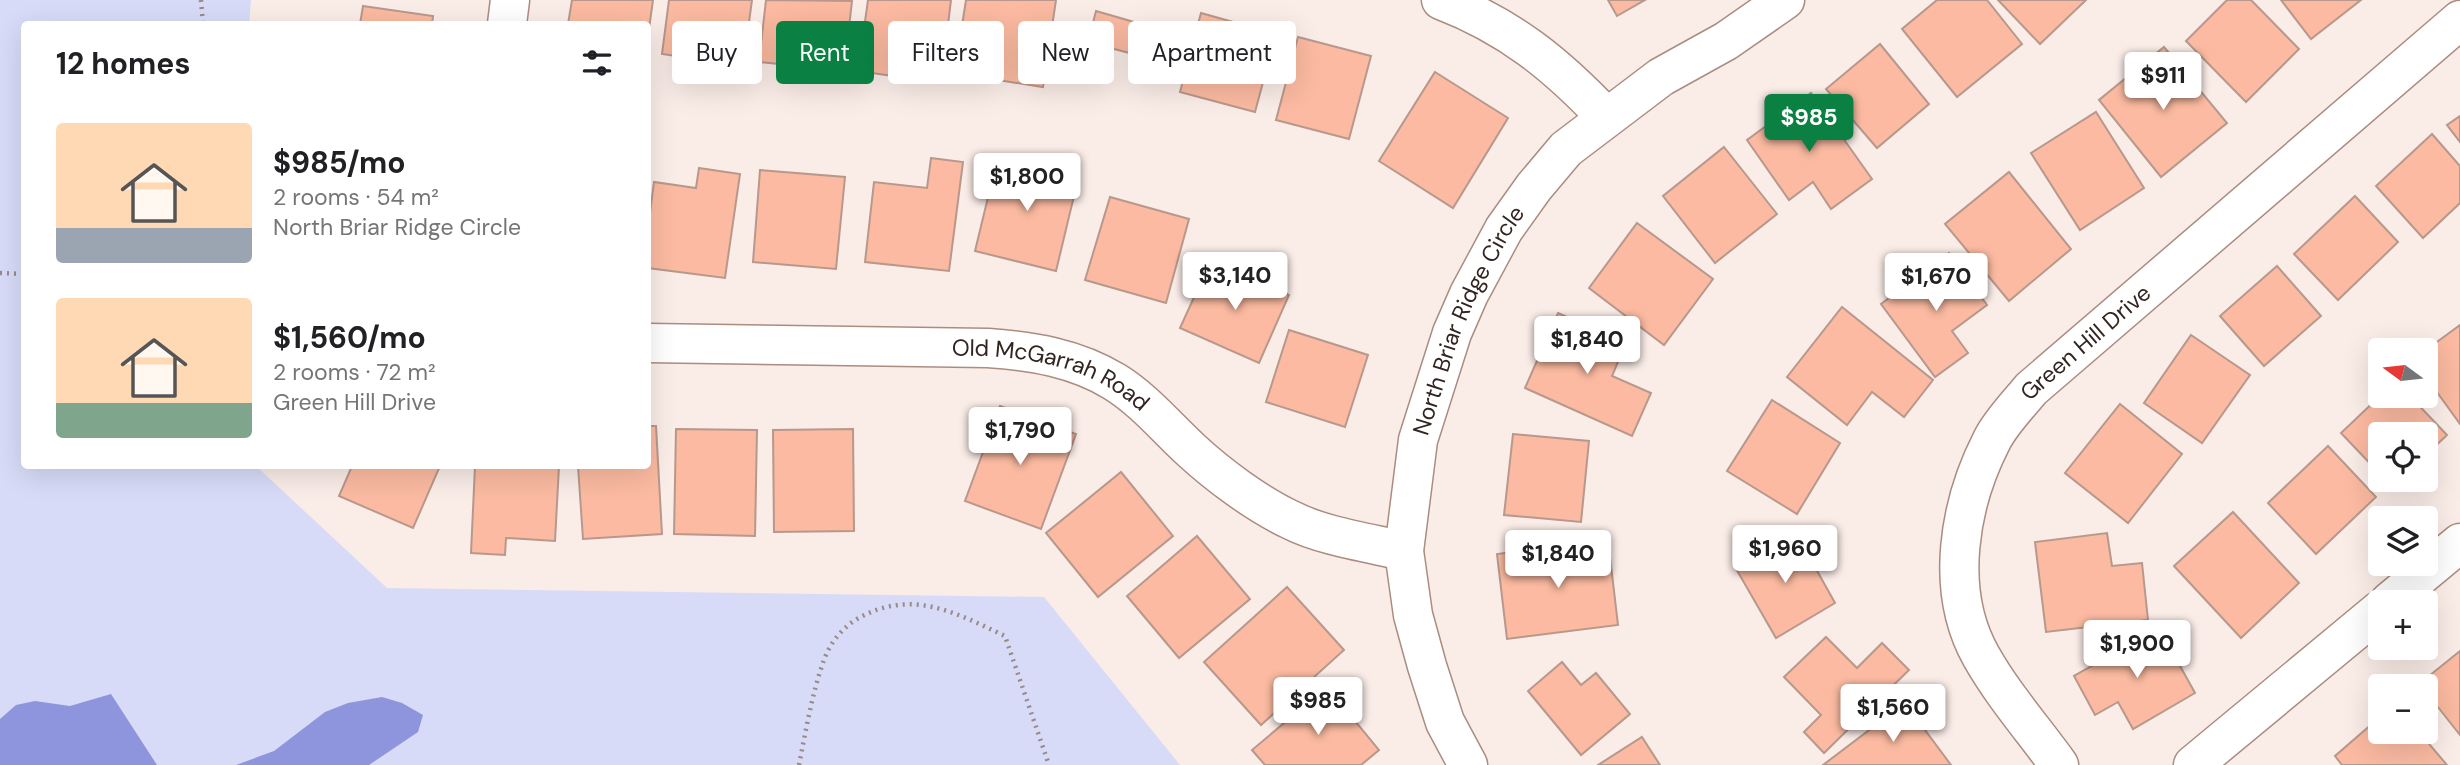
<!DOCTYPE html>
<meta charset="utf-8">
<style>
:root{--surface:#fff;--page:#f6f6f6;--text:#202124;--muted:#757577;--accent:#0b8043}
body{margin:0;font-family:"DM Sans",sans-serif;background:var(--page);color:var(--text);height:100vh;display:flex;flex-direction:column;font-size:26px;white-space:nowrap}
*{box-sizing:border-box;margin:0}
p{font-size:23px;color:var(--muted)}
.icon{flex:none;width:38px;height:38px;fill:none;stroke:currentColor;stroke-width:2;stroke-linecap:round;stroke-linejoin:round}
.map{position:relative;flex:1;overflow:hidden}
.sheet{position:absolute;left:21px;top:21px;width:630px;height:448px;display:flex;flex-direction:column;background:var(--surface);border-radius:7px;box-shadow:0 7px 28px #0002}
.sheet>*{flex:none}
.banner{position:absolute;left:672px;top:21px;width:665px;height:63px;display:flex;gap:14px}
.needle{width:46px;rotate:285deg}
.controls{position:absolute;left:2368px;top:338px;display:grid;gap:14px}
.controls a{display:grid;place-items:center;width:70px;height:70px;border-radius:7px;background:var(--surface);box-shadow:0 7px 28px #0002;font-size:35px}
.price{position:absolute;translate:-50% -60px;padding:0 16px;border-radius:7px;background:#fff;color:#222;font-size:23px;line-height:46px;filter:drop-shadow(0 2px 4px #0008)}
.price::after{content:'';position:absolute;left:50%;top:42px;width:21px;height:16px;margin-left:-10px;background:inherit;clip-path:polygon(0 0,100% 0,50% 100%)}
.price.on{background:var(--accent);color:#fff}
ul{padding:0;list-style:none}
li{display:flex;align-items:center;gap:21px;height:175px;padding:0 35px}
li span{display:grid;place-items:center;flex:none;width:196px;height:140px;border-radius:7px;color:#555}
li>.icon{margin-inline-start:auto}
span .icon{width:84px;height:84px;fill:#fffc;stroke-width:1}
li b{font-size:30px}
h2{display:flex;justify-content:space-between;align-items:center;height:84px;padding:0 35px;font-size:30px}
.tag{padding:0 24px;border-radius:7px;background:var(--surface);box-shadow:0 7px 28px #0002;font-size:24px;line-height:63px}
.tag.on{background:var(--accent);color:#fff}
.map>svg:first-child{display:block}
.green{fill:#d7dbf7}
.water{fill:#8f95dd}
.building{fill:#fbbaa1;stroke:#b8988c;stroke-width:2}
.lines{fill:none;stroke-linecap:round;stroke-linejoin:round}
.minor-casing{stroke:#ab8c80;stroke-width:41}
.path{stroke:#988a86;stroke-width:4.5;stroke-dasharray:2 5;stroke-linecap:butt}
.minor{stroke:#fff;stroke-width:38}
.labels{text-anchor:middle;dominant-baseline:central;stroke-width:5;stroke-linejoin:round;paint-order:stroke}
.street-label{font-size:23px;fill:#322521;stroke:#fff}
</style>
<div class="map">
<svg width="2460" height="765" viewBox="0 0 2460 765">
<rect width="100%" height="100%" fill="#faece7"/>
<path class="green" d="M 0,0 L 251,0 L 249,24 L 24,24 L 24,466 L 256,466 L 387,588 L 1044,597 L 1180,765 L 0,765 Z"/>
<g class="water">
<path d="M 111,694 L 157,765 L 0,765 L 0,719 L 16,705 L 35,701 L 70,706 Z"/>
<path d="M 382,697 L 402,703 L 423,715 L 418,732 L 369,765 L 236,765 L 274,751 L 325,712 L 348,703 Z"/>
</g>
<g class="building">
<path d="M 572,0 L 653,0 L 648,36 L 648,24 L 568,24 Z"/>
<path d="M 669,0 L 752,0 L 743,66 L 662,54 Z"/>
<path d="M 766,0 L 852,1 L 844,71 L 759,62 Z"/>
<path d="M 868,0 L 951,0 L 941,83 L 858,71 Z"/>
<path d="M 966,0 L 1056,0 L 1043,87 L 991,79 L 995,56 L 958,51 Z"/>
<path d="M 1608,0 L 1645,0 L 1617,16 Z"/>
<path d="M 1937,0 L 1987,0 L 2022,44 L 1957,97 L 1902,29 Z"/>
<path d="M 1998,0 L 2086,0 L 2040,44 Z"/>
<path d="M 2227,0 L 2251,0 L 2299,49 L 2246,102 L 2186,41 Z"/>
<path d="M 2281,0 L 2361,0 L 2311,39 Z"/>
<path d="M 363,6 L 433,16 L 432,24 L 360,24 Z"/>
<path d="M 1096,11 L 1141,24 L 1133,54 L 1088,42 Z"/>
<path d="M 1201,13 L 1276,34 L 1255,112 L 1180,92 Z"/>
<path d="M 1298,37 L 1371,56 L 1349,139 L 1276,120 Z"/>
<path d="M 1880,44 L 1929,104 L 1877,148 L 1826,89 Z"/>
<path d="M 2164,47 L 2227,123 L 2161,177 L 2099,100 Z"/>
<path d="M 1435,72 L 1508,118 L 1453,208 L 1379,161 Z"/>
<path d="M 1811,93 L 1872,179 L 1831,209 L 1813,182 L 1789,200 L 1747,140 Z"/>
<path d="M 2096,112 L 2144,188 L 2080,230 L 2031,153 Z"/>
<path d="M 2460,116 L 2460,142 L 2447,125 Z"/>
<path d="M 2432,134 L 2460,166 L 2460,203 L 2423,238 L 2376,186 Z"/>
<path d="M 1724,147 L 1777,214 L 1715,263 L 1663,196 Z"/>
<path d="M 998,156 L 1079,175 L 1056,271 L 975,251 Z"/>
<path d="M 931,158 L 963,162 L 949,271 L 865,262 L 874,182 L 927,188 Z"/>
<path d="M 699,168 L 740,174 L 725,278 L 648,268 L 648,228 L 654,182 L 696,188 Z"/>
<path d="M 760,170 L 845,177 L 836,269 L 753,262 Z"/>
<path d="M 2009,172 L 2071,249 L 2009,301 L 1945,224 Z"/>
<path d="M 2355,196 L 2398,242 L 2338,300 L 2294,254 Z"/>
<path d="M 1110,197 L 1189,219 L 1166,303 L 1085,280 Z"/>
<path d="M 1637,223 L 1713,279 L 1664,345 L 1589,288 Z"/>
<path d="M 1949,253 L 1987,305 L 1952,331 L 1968,353 L 1935,377 L 1881,304 Z"/>
<path d="M 1211,260 L 1289,295 L 1259,363 L 1180,328 Z"/>
<path d="M 2277,266 L 2321,316 L 2264,366 L 2220,316 Z"/>
<path d="M 1842,307 L 1933,380 L 1904,417 L 1872,392 L 1847,425 L 1787,377 Z"/>
<path d="M 1558,313 L 1626,343 L 1612,376 L 1651,393 L 1632,436 L 1525,388 Z"/>
<path d="M 2460,325 L 2460,424 L 2426,377 L 2426,350 Z"/>
<path d="M 1289,330 L 1368,355 L 1345,427 L 1266,402 Z"/>
<path d="M 2191,335 L 2250,375 L 2202,443 L 2144,403 Z"/>
<path d="M 2380,396 L 2410,396 L 2447,435 L 2426,455 L 2426,434 L 2380,434 L 2380,474 L 2341,433 Z"/>
<path d="M 1772,400 L 1840,443 L 1797,514 L 1727,471 Z"/>
<path d="M 2120,404 L 2182,454 L 2128,523 L 2065,473 Z"/>
<path d="M 1000,406 L 1076,434 L 1041,529 L 965,501 Z"/>
<path d="M 648,426 L 656,426 L 662,534 L 583,539 L 578,466 L 648,466 Z"/>
<path d="M 676,429 L 757,430 L 755,536 L 674,534 Z"/>
<path d="M 853,429 L 854,531 L 774,532 L 773,430 Z"/>
<path d="M 1513,434 L 1589,441 L 1581,522 L 1504,515 Z"/>
<path d="M 2328,446 L 2376,497 L 2316,554 L 2268,503 Z"/>
<path d="M 352,466 L 440,466 L 413,528 L 339,496 Z"/>
<path d="M 475,466 L 559,466 L 555,541 L 506,538 L 505,555 L 471,553 Z"/>
<path d="M 1121,472 L 1173,536 L 1098,597 L 1046,533 Z"/>
<path d="M 2385,480 L 2400,480 L 2392,487 Z"/>
<path d="M 2233,512 L 2299,583 L 2241,638 L 2174,566 Z"/>
<path d="M 1796,533 L 1835,603 L 1776,638 L 1735,567 Z"/>
<path d="M 2107,533 L 2112,566 L 2142,563 L 2148,620 L 2046,632 L 2035,542 Z"/>
<path d="M 1197,536 L 1250,599 L 1179,658 L 1127,596 Z"/>
<path d="M 1608,540 L 1618,625 L 1507,639 L 1497,554 Z"/>
<path d="M 1287,587 L 1344,650 L 1261,725 L 1204,662 Z"/>
<path d="M 2159,628 L 2195,693 L 2133,729 L 2118,702 L 2095,715 L 2074,676 Z"/>
<path d="M 1826,637 L 1857,668 L 1882,643 L 1909,670 L 1824,753 L 1804,732 L 1821,715 L 1784,677 Z"/>
<path d="M 2460,651 L 2460,735 L 2426,692 L 2426,686 L 2419,684 Z"/>
<path d="M 1562,662 L 1581,685 L 1596,673 L 1630,714 L 1581,755 L 1528,691 Z"/>
<path d="M 1327,687 L 1379,750 L 1361,765 L 1265,765 L 1252,750 Z"/>
<path d="M 1905,703 L 1951,765 L 1823,765 Z"/>
<path d="M 2380,717 L 2380,732 L 2419,732 L 2447,765 L 2342,765 L 2335,756 Z"/>
<path d="M 1642,737 L 1660,765 L 1598,765 Z"/>
</g>
<g class="lines">
<g class="minor-casing">
<g id="minor">
<path d="M 1441,0 C 1509,26 1556,64 1606,117"/>
<path d="M 507,24 L 510,0"/>
<path id="s1" d="M 648,343 L 988,348 C 1032,351 1076,358 1115,382 C 1144,400 1166,427 1191,450 C 1218,475 1257,504 1291,520 C 1322,536 1370,543 1404,551"/>
<path d="M 2389,602 L 2460,543"/>
<path id="s2" d="M 1468,765 L 1445,722 L 1427,666 L 1413,615 L 1404,551 L 1418,440 L 1452,333 L 1469,294 L 1504,229 L 1534,187 L 1566,149 L 1661,77 L 1726,41 L 1785,0"/>
<path id="s3" d="M 2059,765 C 2033,729 2003,695 1981,656 C 1944,590 1959,504 1992,440 C 2001,422 2018,405 2031,389 L 2460,20"/>
<path d="M 2193,765 L 2380,610"/>
</g>
</g>
<g class="path">
<path d="M 201,0 L 203,24"/>
<path d="M 0,273 L 24,274"/>
<path d="M 799,765 C 806,730 812,693 824,660 C 830,643 842,628 857,619 C 911,588 954,612 1005,636 L 1049,765"/>
</g>
<use href="#minor" class="minor"/>
</g>
<g class="labels">
<g class="street-label">
<text stroke="none"><textPath href="#s2" startOffset="467">North Briar Ridge Circle</textPath></text>
<text stroke="none"><textPath href="#s3" startOffset="495">Green Hill Drive</textPath></text>
<text stroke="none"><textPath href="#s1" startOffset="408">Old McGarrah Road</textPath></text>
</g>
</g>
</svg>
<div class="controls">
<a><svg class="needle" viewBox="-14 -14 28 28"><path d="M0-13l5 13h-10z" fill="#e53935"/><path d="M0 13l5-13h-10z" fill="#757577"/></svg></a>
<a><svg class="icon" aria-label="locate" viewBox="0 0 24 24"><circle cx="12" cy="12" r="6"/><path d="M12 2v4M12 18v4M2 12h4M18 12h4"/></svg></a>
<a><svg class="icon" aria-label="layers" viewBox="0 0 24 24"><path d="M12 4l9 5-9 5-9-5zM3 14l9 5 9-5"/></svg></a>
<a>+</a>
<a>−</a>
</div>
<b class="price" style="left:2163px;top:112px">$911</b>
<b class="price on" style="left:1809px;top:154px">$985</b>
<b class="price" style="left:1027px;top:213px">$1,800</b>
<b class="price" style="left:1235px;top:312px">$3,140</b>
<b class="price" style="left:1936px;top:313px">$1,670</b>
<b class="price" style="left:1587px;top:376px">$1,840</b>
<b class="price" style="left:1020px;top:467px">$1,790</b>
<b class="price" style="left:1785px;top:585px">$1,960</b>
<b class="price" style="left:1558px;top:590px">$1,840</b>
<b class="price" style="left:2137px;top:680px">$1,900</b>
<b class="price" style="left:1318px;top:737px">$985</b>
<b class="price" style="left:1893px;top:744px">$1,560</b>
<div class="banner">
<a class="tag">Buy</a>
<a class="tag on">Rent</a>
<a class="tag">Filters</a>
<a class="tag">New</a>
<a class="tag">Apartment</a>
</div>
<section class="sheet">
<h2>12 homes<svg class="icon" aria-label="filters" viewBox="0 0 24 24"><path d="M4 7h16M4 17h16"/><circle cx="9" cy="7" r="2"/><circle cx="15" cy="17" r="2"/></svg></h2>
<ul>
<li><span style="background:linear-gradient(#ffd9b3 75%,#9aa5b1 0)"><svg class="icon" aria-label="home" viewBox="0 0 24 24"><path d="M3 11l9-7 9 7M6 9v11h12V9"/></svg></span><div><b>$985/mo</b><p>2 rooms · 54 m²</p><p>North Briar Ridge Circle</p></div></li>
<li><span style="background:linear-gradient(#ffd9b3 75%,#7fa58c 0)"><svg class="icon" aria-label="home" viewBox="0 0 24 24"><path d="M3 11l9-7 9 7M6 9v11h12V9"/></svg></span><div><b>$1,560/mo</b><p>2 rooms · 72 m²</p><p>Green Hill Drive</p></div></li>
</ul>
</section>
</div>
